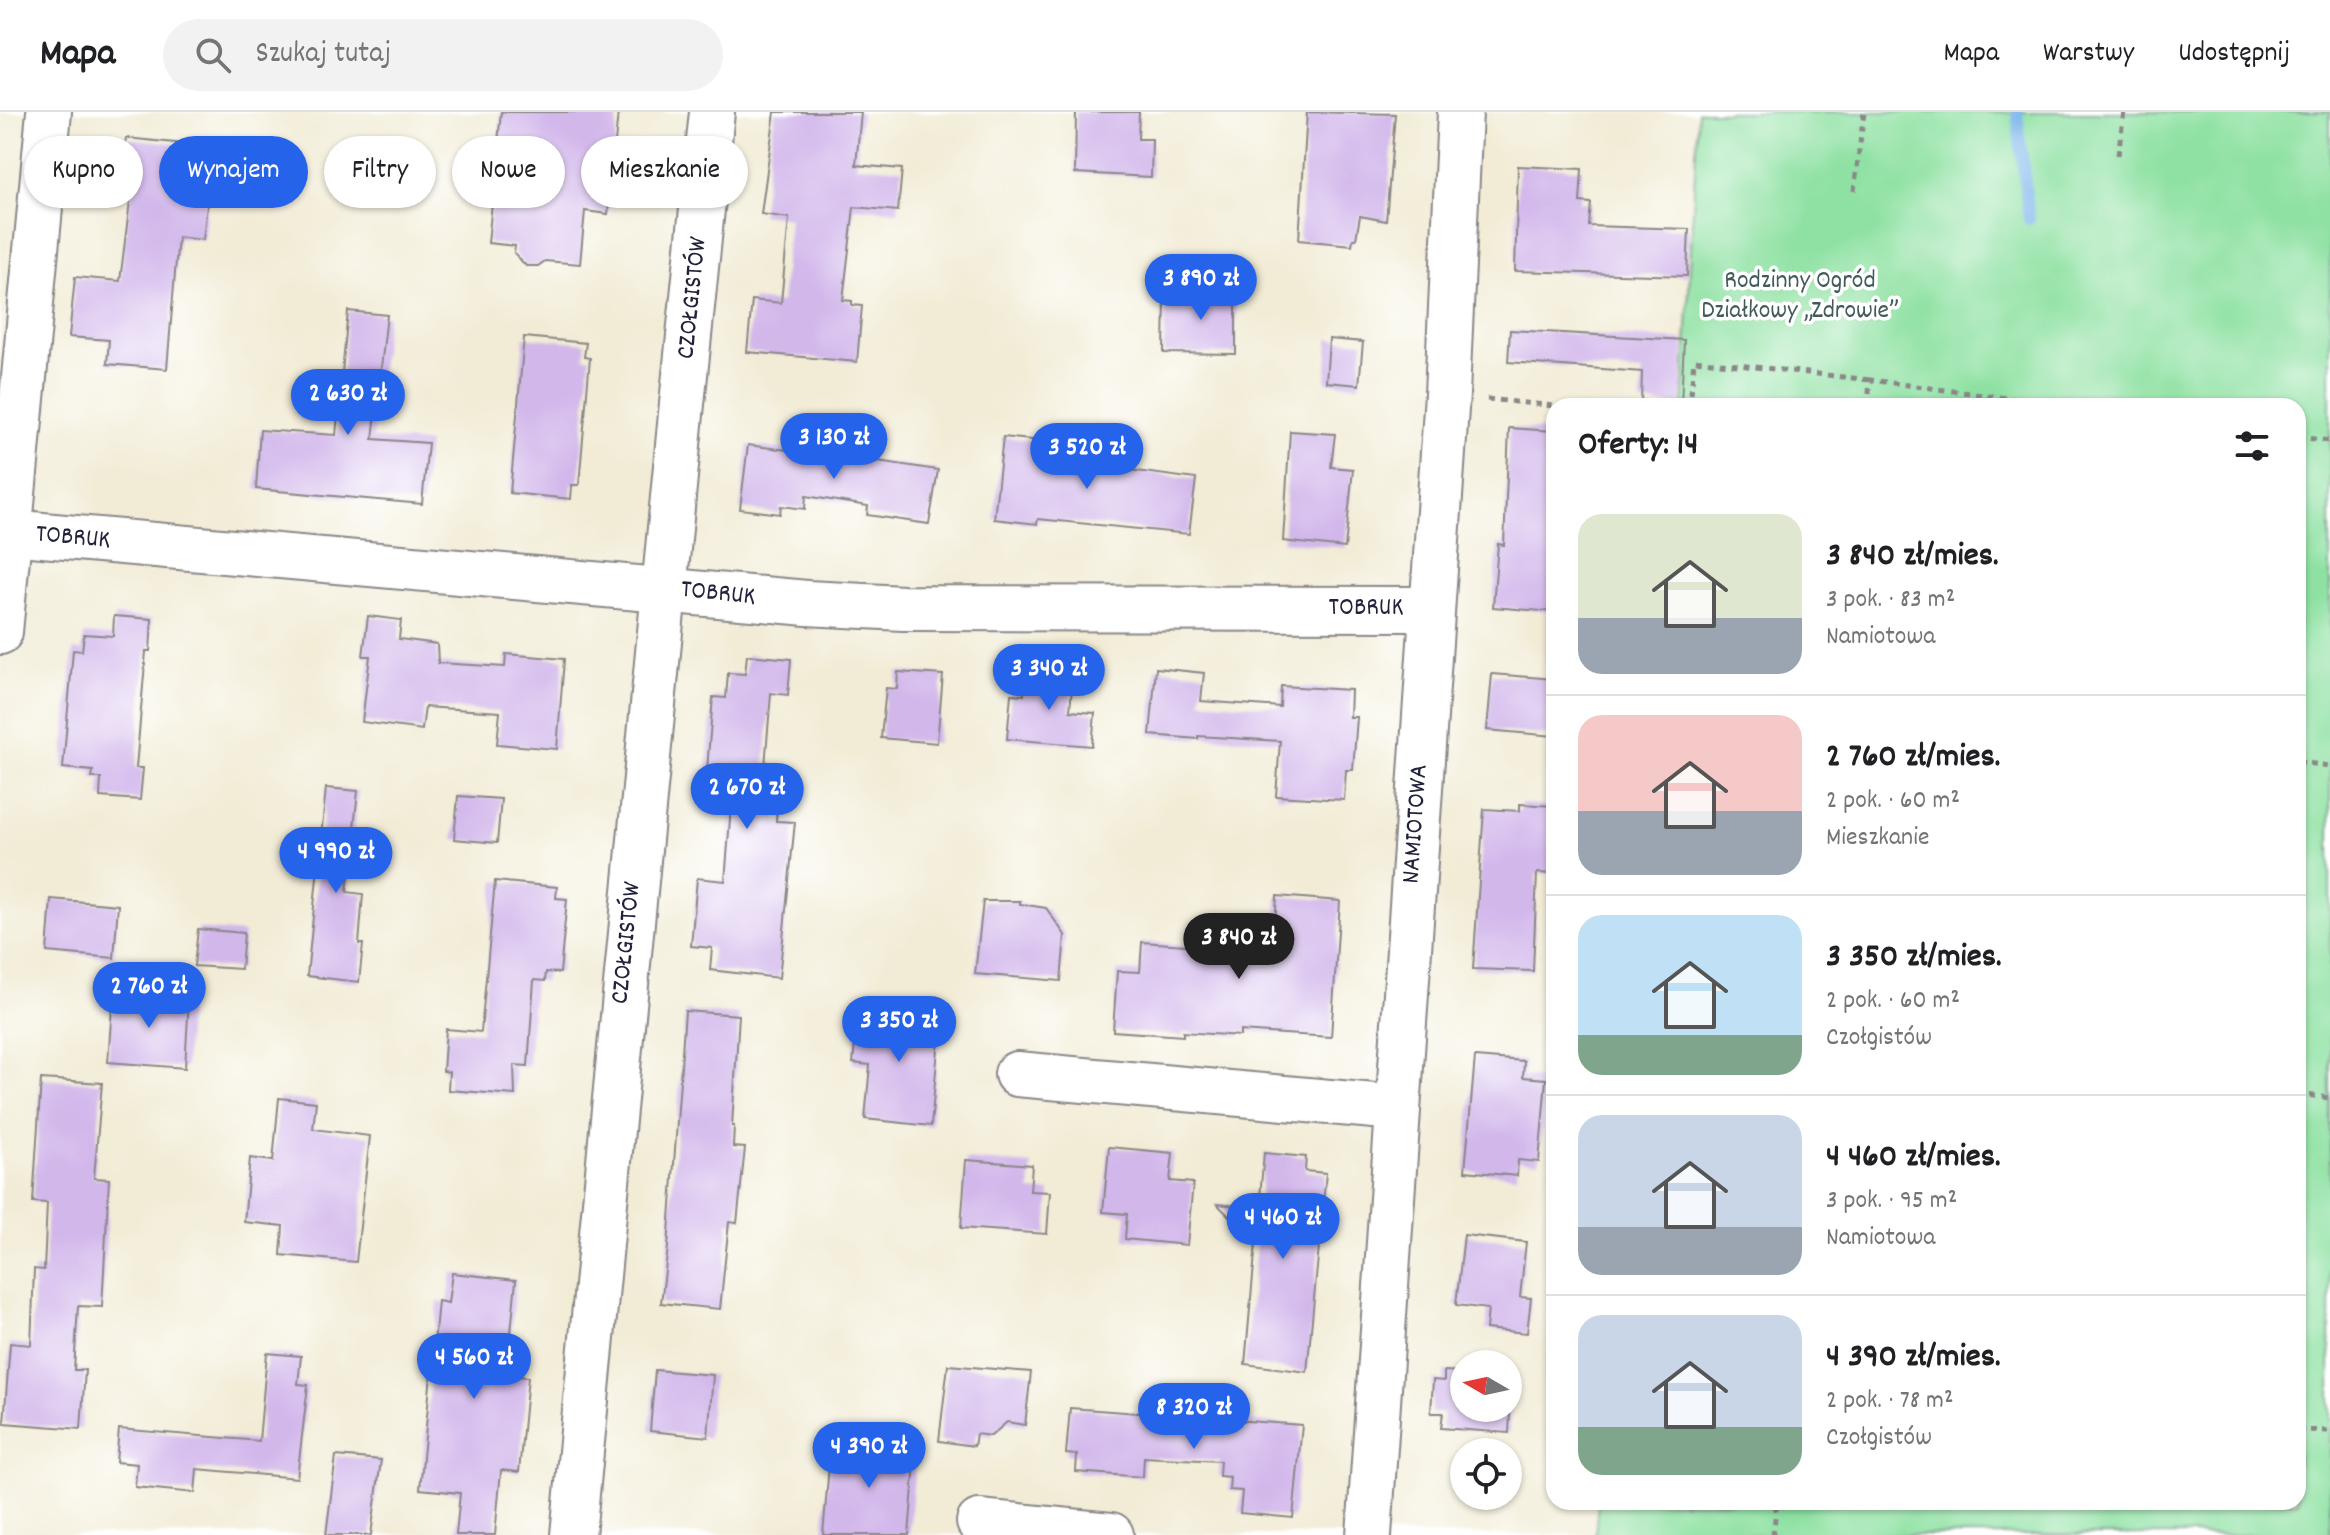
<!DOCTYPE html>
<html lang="pl">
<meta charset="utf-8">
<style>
:root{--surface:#fff;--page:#f2f2f2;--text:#202124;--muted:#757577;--line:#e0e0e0;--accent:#2563eb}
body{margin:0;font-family:Dekko,sans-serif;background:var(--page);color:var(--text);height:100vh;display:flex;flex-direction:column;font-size:30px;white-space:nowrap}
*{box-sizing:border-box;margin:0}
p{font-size:26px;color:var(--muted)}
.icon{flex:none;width:44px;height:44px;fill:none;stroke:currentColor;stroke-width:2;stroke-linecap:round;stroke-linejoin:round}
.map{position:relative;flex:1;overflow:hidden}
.sheet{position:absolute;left:1546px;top:286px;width:760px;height:1112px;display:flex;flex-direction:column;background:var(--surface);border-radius:24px;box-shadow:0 2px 6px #0004}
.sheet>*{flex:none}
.hud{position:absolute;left:24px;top:24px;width:760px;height:72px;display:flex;gap:16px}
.needle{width:52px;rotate:279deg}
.controls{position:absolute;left:1450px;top:1238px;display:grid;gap:16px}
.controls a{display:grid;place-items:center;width:72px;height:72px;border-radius:50%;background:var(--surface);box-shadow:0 2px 6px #0004;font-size:40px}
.price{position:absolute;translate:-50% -68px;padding:0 18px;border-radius:28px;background:var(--accent);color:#fff;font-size:26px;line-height:52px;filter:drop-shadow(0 2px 4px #0008)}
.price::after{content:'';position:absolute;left:50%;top:48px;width:24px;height:18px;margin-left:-12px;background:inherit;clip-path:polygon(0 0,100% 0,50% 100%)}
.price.selected{background:#222;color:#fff}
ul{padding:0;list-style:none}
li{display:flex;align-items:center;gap:24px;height:200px;padding:0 32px}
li+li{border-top:2px solid var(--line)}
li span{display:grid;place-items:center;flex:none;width:224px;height:160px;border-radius:24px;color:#555}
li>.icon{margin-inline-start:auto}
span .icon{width:96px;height:96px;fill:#fffc;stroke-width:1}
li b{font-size:34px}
h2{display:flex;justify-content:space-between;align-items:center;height:96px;padding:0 32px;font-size:34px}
.chip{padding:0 28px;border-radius:36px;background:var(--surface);box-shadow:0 2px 6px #0004;font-size:28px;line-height:72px}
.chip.selected{background:var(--accent);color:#fff}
header{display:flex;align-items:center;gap:48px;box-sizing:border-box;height:112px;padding:0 40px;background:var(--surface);border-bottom:2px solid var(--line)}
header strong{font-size:38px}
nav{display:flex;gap:44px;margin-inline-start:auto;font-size:28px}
.search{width:560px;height:72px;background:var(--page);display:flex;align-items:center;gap:20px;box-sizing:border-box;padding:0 28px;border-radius:44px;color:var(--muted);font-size:30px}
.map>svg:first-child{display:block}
.garden{fill:#8ee1a2;stroke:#58826e;stroke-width:2}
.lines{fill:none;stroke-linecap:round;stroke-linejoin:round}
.stream{stroke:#78b3e9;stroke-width:12}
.building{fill:#d2b7eb}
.minor-casing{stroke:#8a8788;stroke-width:48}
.path{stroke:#8a8788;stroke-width:5;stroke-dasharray:6 6;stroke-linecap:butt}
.minor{stroke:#fff;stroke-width:44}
.labels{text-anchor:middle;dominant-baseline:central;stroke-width:7;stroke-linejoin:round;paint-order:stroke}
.park-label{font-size:26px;fill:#425b5a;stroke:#fff}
.street-label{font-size:26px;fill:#22223b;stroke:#fff}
</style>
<header>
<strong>Mapa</strong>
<div class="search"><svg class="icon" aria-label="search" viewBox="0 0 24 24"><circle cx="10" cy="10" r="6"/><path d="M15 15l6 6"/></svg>Szukaj tutaj</div>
<nav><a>Mapa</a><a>Warstwy</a><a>Udostępnij</a></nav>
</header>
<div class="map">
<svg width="2330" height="1423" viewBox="0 0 2330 1423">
<rect width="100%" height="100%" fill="#fff"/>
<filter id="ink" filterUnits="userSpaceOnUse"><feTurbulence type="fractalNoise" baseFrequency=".0125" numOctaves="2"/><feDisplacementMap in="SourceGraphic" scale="16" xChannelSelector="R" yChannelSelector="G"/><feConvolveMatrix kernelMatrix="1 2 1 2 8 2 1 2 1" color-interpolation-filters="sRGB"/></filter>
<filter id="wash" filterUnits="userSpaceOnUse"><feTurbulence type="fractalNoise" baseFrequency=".006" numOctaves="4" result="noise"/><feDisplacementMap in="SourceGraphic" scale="32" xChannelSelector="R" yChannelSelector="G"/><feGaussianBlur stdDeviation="1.8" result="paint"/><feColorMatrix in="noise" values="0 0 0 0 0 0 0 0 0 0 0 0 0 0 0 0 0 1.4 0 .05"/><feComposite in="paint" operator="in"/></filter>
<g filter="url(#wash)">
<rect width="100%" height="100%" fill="#f2ecd6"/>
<path class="garden" d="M 1698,0 L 2330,0 L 2330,1423 L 1595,1423 L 1598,1390 L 2298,1390 L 2298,294 L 1683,294 Z"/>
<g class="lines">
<path class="stream" d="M 2017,0 L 2029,107"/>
</g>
<g id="blocks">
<g class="building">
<path d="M 501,0 L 618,0 L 608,102 L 585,99 L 580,152 L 545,149 L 538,154 L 526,154 L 514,141 L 515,134 L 488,131 Z"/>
<path d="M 775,0 L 861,0 L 856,53 L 902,57 L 898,99 L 854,95 L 843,188 L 852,189 L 852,193 L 862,194 L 857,250 L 747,240 L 752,188 L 781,191 L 789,106 L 761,102 Z"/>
<path d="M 1076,0 L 1139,0 L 1138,27 L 1152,27 L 1151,65 L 1075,61 Z"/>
<path d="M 1307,0 L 1395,2 L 1386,109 L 1360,104 L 1356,127 L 1353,127 L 1352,133 L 1299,128 Z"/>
<path d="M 126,26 L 214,35 L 203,128 L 178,125 L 167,257 L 107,252 L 109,228 L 69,225 L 75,165 L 120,169 L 131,81 L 121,80 Z"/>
<path d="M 1518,54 L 1582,57 L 1580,90 L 1591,91 L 1589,114 L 1689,117 L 1687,164 L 1515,159 Z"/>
<path d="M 1183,176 L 1236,177 L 1236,242 L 1164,241 L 1165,183 L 1183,183 Z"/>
<path d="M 348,199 L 387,203 L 373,327 L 428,331 L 422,392 L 256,377 L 260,318 L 336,323 Z"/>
<path d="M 1510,218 L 1684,228 L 1681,293 L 1641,291 L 1642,260 L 1508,250 Z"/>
<path d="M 524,225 L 586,231 L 584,245 L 590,246 L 579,373 L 572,373 L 571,387 L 510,381 Z"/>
<path d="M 1329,227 L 1363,230 L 1359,273 L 1326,270 Z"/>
<path d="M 1509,316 L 1554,319 L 1554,500 L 1493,495 L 1498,432 L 1504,433 Z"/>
<path d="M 1290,319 L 1335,322 L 1331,355 L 1353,357 L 1345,436 L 1283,429 Z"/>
<path d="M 790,320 L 826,326 L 824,341 L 938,358 L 929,412 L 867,403 L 868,394 L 806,384 L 805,397 L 781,394 L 780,402 L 740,397 L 748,333 L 787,338 Z"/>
<path d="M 1003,325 L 1060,331 L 1059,338 L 1078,340 L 1077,351 L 1196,367 L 1189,422 L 1038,407 L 1037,412 L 994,407 Z"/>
<path d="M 114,504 L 152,507 L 150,539 L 146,539 L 136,656 L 143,656 L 140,688 L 100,685 L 101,666 L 92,666 L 93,659 L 63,656 L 73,538 L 82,539 L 84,522 L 113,524 Z"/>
<path d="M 368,504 L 401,508 L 399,527 L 437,532 L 438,551 L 505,555 L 506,542 L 564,547 L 557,637 L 497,632 L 500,600 L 425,595 L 422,618 L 362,610 L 370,544 L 363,544 Z"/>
<path d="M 747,543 L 791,547 L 788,583 L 771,581 L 763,679 L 778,680 L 776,709 L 795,710 L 779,866 L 710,858 L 712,836 L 691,834 L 697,766 L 725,769 L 731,695 L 717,693 L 718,671 L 706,670 L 713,585 L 726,586 L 728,561 L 745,562 Z"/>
<path d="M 1156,556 L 1204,561 L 1201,589 L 1280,595 L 1281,574 L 1351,578 L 1350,605 L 1357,605 L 1353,658 L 1346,658 L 1344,688 L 1276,684 L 1280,629 L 1198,624 L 1198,627 L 1150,623 Z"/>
<path d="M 1026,559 L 1073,563 L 1070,599 L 1095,601 L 1092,634 L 1007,627 L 1011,582 L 1024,583 Z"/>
<path d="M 898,560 L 943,563 L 937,631 L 881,626 L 886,576 L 897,577 Z"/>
<path d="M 1492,562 L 1554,567 L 1554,624 L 1487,618 Z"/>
<path d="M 326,676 L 358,679 L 347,780 L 363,782 L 359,832 L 363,832 L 359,870 L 307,864 Z"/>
<path d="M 458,684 L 501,687 L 497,731 L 454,727 Z"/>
<path d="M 1520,692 L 1554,694 L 1554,762 L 1537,761 L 1533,859 L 1473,857 L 1484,697 L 1520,699 Z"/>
<path d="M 495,769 L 557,775 L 556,786 L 567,787 L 560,861 L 546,860 L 545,869 L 534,868 L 528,954 L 514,953 L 515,983 L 448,978 L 449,960 L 443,959 L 446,917 L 481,920 Z"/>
<path d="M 1277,784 L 1340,789 L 1331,925 L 1240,919 L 1240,924 L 1183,920 L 1183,924 L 1113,919 L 1117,859 L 1140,860 L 1142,830 L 1273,839 Z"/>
<path d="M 51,787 L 118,793 L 114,846 L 47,840 Z"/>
<path d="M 983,789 L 1020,789 L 1020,792 L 1046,796 L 1065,823 L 1061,869 L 975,862 Z"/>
<path d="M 198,817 L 244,821 L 241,857 L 194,854 Z"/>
<path d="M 113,881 L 189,886 L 185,956 L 108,950 Z"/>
<path d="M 859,895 L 941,903 L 931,1014 L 865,1007 L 870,953 L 853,951 Z"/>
<path d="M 685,899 L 739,903 L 732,1014 L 734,1014 L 733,1035 L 745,1036 L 737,1111 L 729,1110 L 720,1197 L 661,1191 L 668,1135 Z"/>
<path d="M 1475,945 L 1524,949 L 1523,965 L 1546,967 L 1539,1050 L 1518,1048 L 1517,1064 L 1465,1059 Z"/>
<path d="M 41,967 L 102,971 L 94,1066 L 109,1067 L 102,1195 L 78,1194 L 74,1258 L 85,1258 L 81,1317 L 4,1311 L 10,1231 L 31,1233 L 34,1157 L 44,1158 L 47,1091 L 33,1090 Z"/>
<path d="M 279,986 L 316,990 L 313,1017 L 370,1024 L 356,1150 L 281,1143 L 283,1114 L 244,1110 L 250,1046 L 273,1049 Z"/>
<path d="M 1109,1035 L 1173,1041 L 1170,1069 L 1193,1071 L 1187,1133 L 1125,1127 L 1127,1102 L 1103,1100 Z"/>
<path d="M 1264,1041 L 1306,1045 L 1305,1059 L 1326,1061 L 1307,1260 L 1245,1252 L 1256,1131 L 1217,1092 L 1259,1096 Z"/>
<path d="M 966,1048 L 1032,1053 L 1030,1079 L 1050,1080 L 1047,1122 L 961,1116 Z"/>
<path d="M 1464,1123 L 1526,1130 L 1520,1185 L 1531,1186 L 1527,1221 L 1486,1217 L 1488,1197 L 1456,1193 Z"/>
<path d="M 452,1161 L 516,1168 L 507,1263 L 528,1265 L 519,1360 L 501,1358 L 495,1423 L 456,1423 L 460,1381 L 420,1377 L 438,1189 L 448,1191 Z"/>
<path d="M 267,1241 L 301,1244 L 298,1272 L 308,1273 L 297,1366 L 197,1357 L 195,1381 L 135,1375 L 137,1352 L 116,1350 L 119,1317 L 259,1329 Z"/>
<path d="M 948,1253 L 1031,1260 L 1025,1313 L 1007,1310 L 991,1324 L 976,1322 L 974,1334 L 939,1329 Z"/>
<path d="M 655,1258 L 713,1263 L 708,1325 L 650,1319 Z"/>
<path d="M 1444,1259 L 1464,1260 L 1464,1296 L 1508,1296 L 1508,1263 L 1512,1264 L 1509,1321 L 1441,1316 L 1443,1301 L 1431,1301 L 1433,1268 L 1444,1269 Z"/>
<path d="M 1070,1296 L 1302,1313 L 1293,1406 L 1240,1401 L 1242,1379 L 1229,1378 L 1230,1365 L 1219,1364 L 1220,1349 L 1144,1345 L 1143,1365 L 1076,1360 L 1077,1343 L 1066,1342 Z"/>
<path d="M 831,1330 L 916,1338 L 909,1423 L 823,1423 Z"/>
<path d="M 336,1344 L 381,1348 L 371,1423 L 326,1423 Z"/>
</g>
</g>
</g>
<g filter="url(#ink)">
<use href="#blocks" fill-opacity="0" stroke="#8a8788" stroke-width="2"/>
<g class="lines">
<g class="minor-casing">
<g id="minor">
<path d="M 9,420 L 807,491 L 903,496 L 1431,497"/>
<path d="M 0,520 L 49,0"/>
<path d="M 1017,962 L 1397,996"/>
<path d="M 979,1410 L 1111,1423"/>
<path d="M 573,1423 C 615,948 663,474 712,0"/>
<path d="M 1369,1423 L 1447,282 L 1460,0"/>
</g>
</g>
<g class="path">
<path d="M 2118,43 L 2124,0"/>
<path d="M 1854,79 L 1864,0"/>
<path d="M 1487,287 L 1554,294"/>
<path d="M 1690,294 L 1694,248 L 1870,268"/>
<path d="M 1868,294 L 1870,268 L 2067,294"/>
<path d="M 2298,325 L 2330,329"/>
<path d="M 2298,650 L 2330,654"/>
<path d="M 2298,982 L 2330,986"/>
<path d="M 2298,1318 L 2330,1319"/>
<path d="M 1773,1423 L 1777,1390"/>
</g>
<use href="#minor" class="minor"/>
</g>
</g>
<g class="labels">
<g class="park-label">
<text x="1800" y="169">Rodzinny Ogród<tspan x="1800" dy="30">Działkowy „Zdrowie”</tspan></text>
</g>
<g class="street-label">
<text transform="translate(693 186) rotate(-84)">CZOŁGISTÓW</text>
<text transform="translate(73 426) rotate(5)">TOBRUK</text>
<text transform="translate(718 482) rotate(6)">TOBRUK</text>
<text x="1366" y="496">TOBRUK</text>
<text transform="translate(1416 712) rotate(-86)">NAMIOTOWA</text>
<text transform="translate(627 831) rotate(-84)">CZOŁGISTÓW</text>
</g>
</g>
</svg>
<div class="controls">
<a><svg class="needle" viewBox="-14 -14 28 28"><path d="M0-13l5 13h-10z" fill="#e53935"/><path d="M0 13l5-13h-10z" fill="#757577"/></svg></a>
<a><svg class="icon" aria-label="locate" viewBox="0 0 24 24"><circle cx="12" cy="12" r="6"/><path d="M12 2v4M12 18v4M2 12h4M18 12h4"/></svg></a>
</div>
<b class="price" style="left:1201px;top:210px">3 890 zł</b>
<b class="price" style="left:348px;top:325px">2 630 zł</b>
<b class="price" style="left:834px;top:369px">3 130 zł</b>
<b class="price" style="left:1087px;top:379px">3 520 zł</b>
<b class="price" style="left:1049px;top:600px">3 340 zł</b>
<b class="price" style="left:747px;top:719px">2 670 zł</b>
<b class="price" style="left:336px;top:783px">4 990 zł</b>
<b class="price selected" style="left:1239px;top:869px">3 840 zł</b>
<b class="price" style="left:149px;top:918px">2 760 zł</b>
<b class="price" style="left:899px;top:952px">3 350 zł</b>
<b class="price" style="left:1283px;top:1149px">4 460 zł</b>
<b class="price" style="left:474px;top:1289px">4 560 zł</b>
<b class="price" style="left:1194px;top:1339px">8 320 zł</b>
<b class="price" style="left:869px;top:1378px">4 390 zł</b>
<div class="hud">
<a class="chip">Kupno</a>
<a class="chip selected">Wynajem</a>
<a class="chip">Filtry</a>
<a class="chip">Nowe</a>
<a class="chip">Mieszkanie</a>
</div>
<section class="sheet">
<h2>Oferty: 14<svg class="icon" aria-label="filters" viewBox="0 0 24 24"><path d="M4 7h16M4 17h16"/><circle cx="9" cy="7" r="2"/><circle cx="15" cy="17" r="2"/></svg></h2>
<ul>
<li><span style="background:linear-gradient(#dfe7d0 65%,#9aa5b1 0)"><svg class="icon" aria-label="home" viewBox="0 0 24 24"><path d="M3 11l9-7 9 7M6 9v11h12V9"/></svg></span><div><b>3 840 zł/mies.</b><p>3 pok. · 83 m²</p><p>Namiotowa</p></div></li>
<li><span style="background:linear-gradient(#f6c9c9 60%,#9aa5b1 0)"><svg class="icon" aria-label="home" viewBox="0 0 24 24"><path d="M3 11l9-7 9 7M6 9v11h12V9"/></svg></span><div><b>2 760 zł/mies.</b><p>2 pok. · 60 m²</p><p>Mieszkanie</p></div></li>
<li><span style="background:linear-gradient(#bfe0f5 75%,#7fa58c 0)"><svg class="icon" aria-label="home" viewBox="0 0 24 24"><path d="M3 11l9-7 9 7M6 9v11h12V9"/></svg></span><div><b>3 350 zł/mies.</b><p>2 pok. · 60 m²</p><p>Czołgistów</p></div></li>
<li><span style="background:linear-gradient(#c9d6e8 70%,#9aa5b1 0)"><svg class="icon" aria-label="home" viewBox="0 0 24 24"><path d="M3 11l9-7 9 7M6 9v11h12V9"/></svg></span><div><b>4 460 zł/mies.</b><p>3 pok. · 95 m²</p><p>Namiotowa</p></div></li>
<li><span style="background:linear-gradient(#c9d6e8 70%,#7fa58c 0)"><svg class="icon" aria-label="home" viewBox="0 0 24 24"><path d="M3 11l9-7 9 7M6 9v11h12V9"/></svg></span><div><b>4 390 zł/mies.</b><p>2 pok. · 78 m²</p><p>Czołgistów</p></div></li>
</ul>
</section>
</div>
